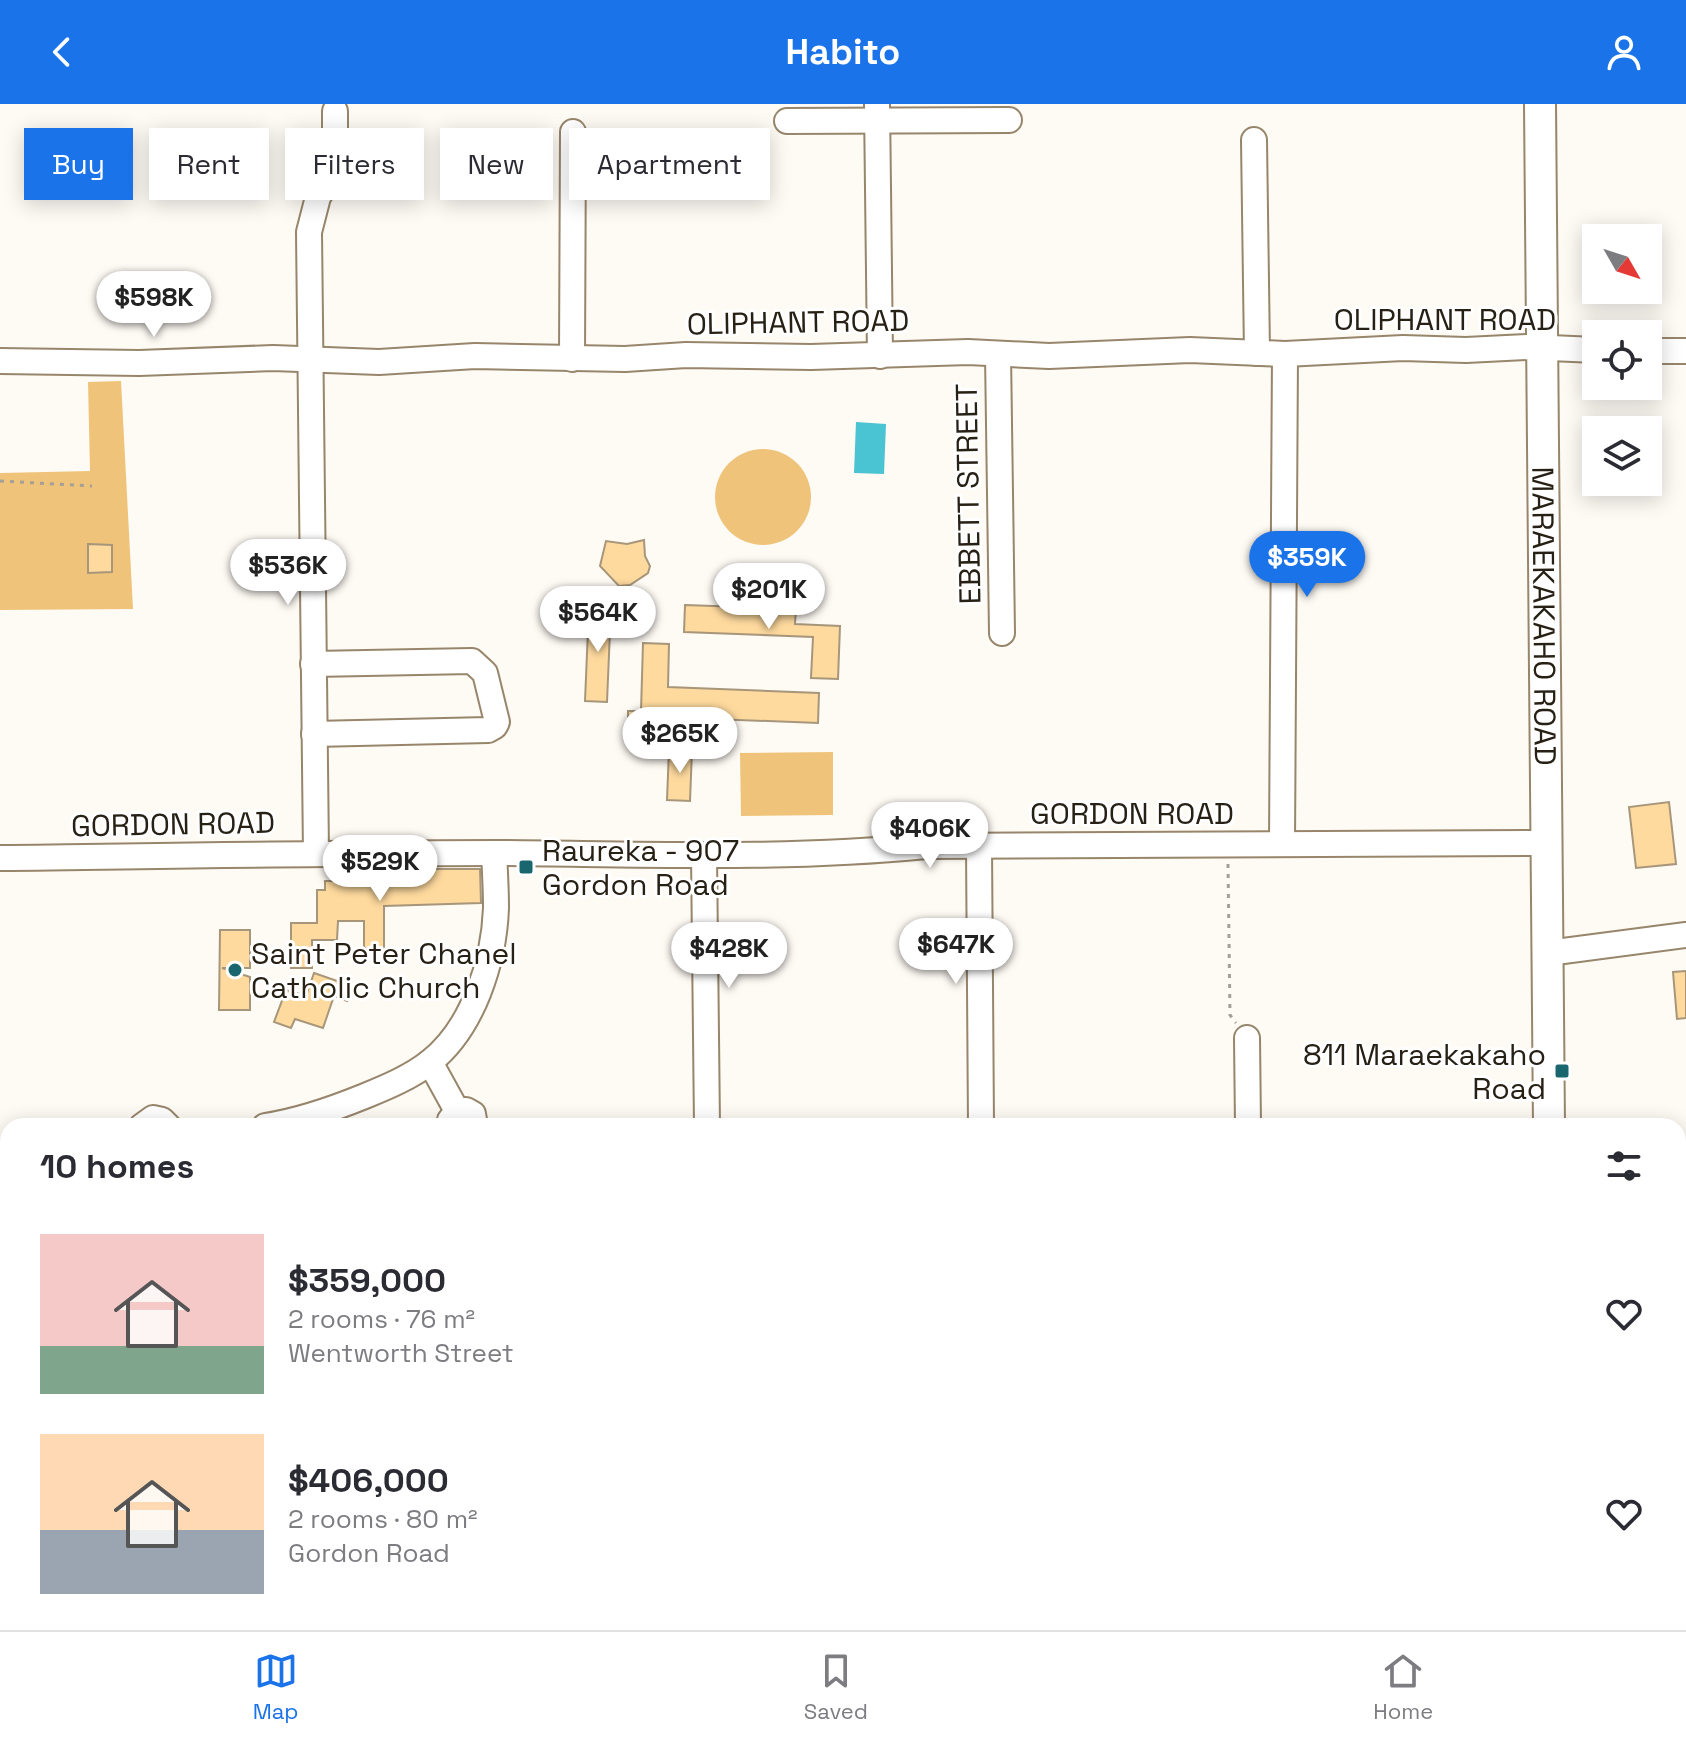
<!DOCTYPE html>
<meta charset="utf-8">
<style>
:root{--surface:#fff;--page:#f7f7f7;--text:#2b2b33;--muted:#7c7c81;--line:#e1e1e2;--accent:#1a73e8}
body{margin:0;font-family:"Space Grotesk",sans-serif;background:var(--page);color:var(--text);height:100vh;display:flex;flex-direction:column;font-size:30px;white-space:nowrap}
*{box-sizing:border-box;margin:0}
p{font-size:26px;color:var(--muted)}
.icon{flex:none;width:44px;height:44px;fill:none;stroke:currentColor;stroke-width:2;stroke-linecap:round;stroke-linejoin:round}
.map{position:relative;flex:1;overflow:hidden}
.panel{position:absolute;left:0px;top:1014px;width:1686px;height:512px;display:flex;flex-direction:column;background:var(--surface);border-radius:24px 24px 0 0;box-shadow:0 4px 20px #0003}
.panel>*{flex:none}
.hud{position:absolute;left:24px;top:24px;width:800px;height:72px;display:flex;gap:16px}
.needle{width:52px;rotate:129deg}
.controls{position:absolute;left:1582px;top:120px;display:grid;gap:16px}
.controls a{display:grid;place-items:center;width:80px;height:80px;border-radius:0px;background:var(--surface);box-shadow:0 4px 20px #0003;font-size:40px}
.price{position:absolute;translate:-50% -68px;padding:0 18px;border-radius:28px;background:#fff;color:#222;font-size:26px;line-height:52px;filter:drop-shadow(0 2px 4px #0008)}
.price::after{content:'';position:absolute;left:50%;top:48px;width:24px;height:18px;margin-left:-12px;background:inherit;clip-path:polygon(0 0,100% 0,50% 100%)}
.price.selected{background:var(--accent);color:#fff}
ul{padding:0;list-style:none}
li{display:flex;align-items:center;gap:24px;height:200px;padding:0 40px}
li span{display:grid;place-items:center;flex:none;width:224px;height:160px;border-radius:0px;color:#555}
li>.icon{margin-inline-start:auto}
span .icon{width:96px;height:96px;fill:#fffc;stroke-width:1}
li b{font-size:34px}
h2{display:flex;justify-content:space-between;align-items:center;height:96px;padding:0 40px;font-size:34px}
.tag{padding:0 28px;border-radius:0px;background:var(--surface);box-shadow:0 4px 20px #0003;font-size:28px;line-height:72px}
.tag.selected{background:var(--accent);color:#fff}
header{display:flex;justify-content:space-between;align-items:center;height:104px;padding:0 40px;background:var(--accent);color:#fff;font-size:36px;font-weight:700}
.tabs{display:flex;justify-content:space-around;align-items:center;height:112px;border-top:2px solid var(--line);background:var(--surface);font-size:22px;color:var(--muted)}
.tabs a{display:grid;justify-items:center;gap:4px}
.tabs .selected{color:var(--accent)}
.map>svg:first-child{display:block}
.green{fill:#efc47a}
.water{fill:#4ac4d2}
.building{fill:#feda9e;stroke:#a7967a;stroke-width:2}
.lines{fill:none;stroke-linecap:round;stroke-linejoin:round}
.minor-casing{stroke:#97866b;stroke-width:28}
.major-casing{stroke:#97866b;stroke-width:34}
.path{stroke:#a49f97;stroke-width:3;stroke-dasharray:4 6;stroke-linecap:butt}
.minor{stroke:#fff;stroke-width:24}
.major{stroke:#fff;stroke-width:30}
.poi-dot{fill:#19666e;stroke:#fff;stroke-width:3}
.labels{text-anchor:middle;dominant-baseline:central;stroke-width:6;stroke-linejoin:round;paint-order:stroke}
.street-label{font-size:30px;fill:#272015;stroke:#fff}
.poi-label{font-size:30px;fill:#272015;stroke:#fff;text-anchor:start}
</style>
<header><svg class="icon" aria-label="back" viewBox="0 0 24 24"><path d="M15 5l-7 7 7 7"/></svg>Habito<svg class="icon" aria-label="person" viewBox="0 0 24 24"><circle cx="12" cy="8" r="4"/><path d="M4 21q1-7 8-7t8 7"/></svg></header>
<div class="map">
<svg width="1686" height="1526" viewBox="0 0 1686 1526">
<rect width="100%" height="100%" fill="#fefaf4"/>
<g class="green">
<path d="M 121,277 L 133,505 L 0,506 L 0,369 L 90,367 L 88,278 Z"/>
<circle cx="763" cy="393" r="48"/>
<path d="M 833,648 L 833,711 L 741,712 L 740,649 Z"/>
</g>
<path class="water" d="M 856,318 L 886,320 L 884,370 L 854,369 Z"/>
<g class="building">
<path d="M 644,436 L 645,452 L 650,462 L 648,469 L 630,481 L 619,482 L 600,462 L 606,437 L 627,440 Z"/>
<path d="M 88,440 L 112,441 L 112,468 L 88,469 Z"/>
<path d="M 685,501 L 796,505 L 795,520 L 840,522 L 838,575 L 811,574 L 813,533 L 684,528 Z"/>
<path d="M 589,502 L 611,503 L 607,598 L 585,597 Z"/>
<path d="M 643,539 L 669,540 L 668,583 L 819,589 L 818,619 L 660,613 L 659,628 L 628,627 L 628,607 L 641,607 Z"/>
<path d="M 669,645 L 692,646 L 690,697 L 667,696 Z"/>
<path d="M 1669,698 L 1676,760 L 1636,764 L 1629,703 Z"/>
<path d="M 362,765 L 480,765 L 481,799 L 384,802 L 384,844 L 364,844 L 364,817 L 338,817 L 337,836 L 312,836 L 312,864 L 291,864 L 291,819 L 317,819 L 317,786 L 325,786 L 325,777 L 362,777 Z"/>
<path d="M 220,826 L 250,826 L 250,864 L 222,864 L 250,873 L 250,906 L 219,906 Z"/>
<path d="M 1686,867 L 1686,914 L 1677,915 L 1673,868 Z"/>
<path d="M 314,869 L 352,882 L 347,897 L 334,892 L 323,924 L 295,915 L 291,924 L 274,918 L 286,886 L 306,892 Z"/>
</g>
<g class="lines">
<g class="minor-casing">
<g id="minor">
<path d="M 877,0 L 880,252"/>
<path d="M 787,17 L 1009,16"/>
<path d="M 1254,36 L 1257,249"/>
<path d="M 1648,247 L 1686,247"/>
<path d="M 998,250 L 1002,529"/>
<path d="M 572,255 L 573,28"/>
<path d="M 0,257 L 139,259 L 273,254 L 379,258 L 475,252 L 625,255 L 686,251 L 811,253 L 968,248 L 1049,252 L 1190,246 L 1285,250 L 1403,244 L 1466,246 L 1527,243 L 1596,246"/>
<path d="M 313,560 L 472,557 L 485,569 L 497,618 L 495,622 L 488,626 L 314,630"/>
<path d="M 1282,740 L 1285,250"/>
<path d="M 979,742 L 981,1022"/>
<path d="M 316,750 L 309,128 L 318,93 L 328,77 L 335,59 L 335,7"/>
<path d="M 704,751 L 707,1022"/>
<path d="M 0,754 C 165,752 331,749 497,749 C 640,750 784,756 926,742 L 1546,739"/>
<path d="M 1548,849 L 1686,831"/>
<path d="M 1247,934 L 1248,1022"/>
<path d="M 430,958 L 457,1007"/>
<path d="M 450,1016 L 457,1007 L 466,1006 L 473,1010 L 475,1022"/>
<path d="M 142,1022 L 153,1014 L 162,1016 L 168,1022"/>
<path d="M 265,1022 C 299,1017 333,1005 365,992 C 387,983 411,973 430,958 C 473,924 494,858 496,804 C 496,786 495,768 494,749"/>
<path d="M 0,1237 L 8,1237"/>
<path d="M 357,1518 L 357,1526"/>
<path d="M 710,1518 L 710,1526"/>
<path d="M 986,1518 L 986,1526"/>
<path d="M 1249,1518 L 1249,1526"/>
</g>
</g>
<g class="major-casing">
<g id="major">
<path id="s1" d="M 1540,0 L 1549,1022"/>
<path d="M 1553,1518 L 1554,1526"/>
</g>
</g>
<g class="path">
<path d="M 0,377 L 92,382"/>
<path d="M 1228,760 L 1230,911 L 1236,919"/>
</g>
<use href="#minor" class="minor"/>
<use href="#major" class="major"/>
</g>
<g class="poi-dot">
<rect x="518" y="755" width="16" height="16" rx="4"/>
<circle cx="235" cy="866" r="8"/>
<rect x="1554" y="959" width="16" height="16" rx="4"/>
</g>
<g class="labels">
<g class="street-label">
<text x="1445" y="215">OLIPHANT ROAD</text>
<text transform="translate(798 218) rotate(-1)">OLIPHANT ROAD</text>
<text transform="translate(968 390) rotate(-91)">EBBETT STREET</text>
<text stroke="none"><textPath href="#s1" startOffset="512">MARAEKAKAHO ROAD</textPath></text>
<text x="1132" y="709">GORDON ROAD</text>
<text transform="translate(173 720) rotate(-1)">GORDON ROAD</text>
</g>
<g class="poi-label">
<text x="542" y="746">Raureka - 907<tspan x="542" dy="34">Gordon Road</tspan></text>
<text x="251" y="849">Saint Peter Chanel<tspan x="251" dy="34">Catholic Church</tspan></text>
<text x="1546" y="950" text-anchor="end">811 Maraekakaho<tspan x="1546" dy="34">Road</tspan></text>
</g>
</g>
</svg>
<div class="controls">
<a><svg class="needle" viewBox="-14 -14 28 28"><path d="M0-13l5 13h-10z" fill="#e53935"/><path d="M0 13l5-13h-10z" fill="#7c7c81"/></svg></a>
<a><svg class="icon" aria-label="locate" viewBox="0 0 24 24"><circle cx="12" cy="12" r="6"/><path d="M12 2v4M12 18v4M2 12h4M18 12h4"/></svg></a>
<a><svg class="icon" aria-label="layers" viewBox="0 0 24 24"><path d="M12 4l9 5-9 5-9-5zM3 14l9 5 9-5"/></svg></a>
</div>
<b class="price" style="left:154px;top:235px">$598K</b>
<b class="price selected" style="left:1307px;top:495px">$359K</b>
<b class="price" style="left:288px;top:503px">$536K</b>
<b class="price" style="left:769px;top:527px">$201K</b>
<b class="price" style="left:598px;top:550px">$564K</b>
<b class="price" style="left:680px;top:671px">$265K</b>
<b class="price" style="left:930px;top:766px">$406K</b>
<b class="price" style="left:380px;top:799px">$529K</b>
<b class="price" style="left:956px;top:882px">$647K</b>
<b class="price" style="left:729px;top:886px">$428K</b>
<div class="hud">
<a class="tag selected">Buy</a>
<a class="tag">Rent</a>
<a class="tag">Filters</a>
<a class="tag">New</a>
<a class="tag">Apartment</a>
</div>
<section class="panel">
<h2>10 homes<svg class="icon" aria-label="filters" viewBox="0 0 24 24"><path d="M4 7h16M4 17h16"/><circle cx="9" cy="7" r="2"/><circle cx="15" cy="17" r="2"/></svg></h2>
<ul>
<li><span style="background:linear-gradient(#f6c9c9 70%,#7fa58c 0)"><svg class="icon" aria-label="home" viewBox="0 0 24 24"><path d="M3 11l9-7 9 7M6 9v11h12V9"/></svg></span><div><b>$359,000</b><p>2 rooms · 76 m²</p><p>Wentworth Street</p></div><svg class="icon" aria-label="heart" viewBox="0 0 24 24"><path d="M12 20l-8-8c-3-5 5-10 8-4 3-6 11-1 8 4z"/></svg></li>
<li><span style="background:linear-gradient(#ffd9b3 60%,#9aa5b1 0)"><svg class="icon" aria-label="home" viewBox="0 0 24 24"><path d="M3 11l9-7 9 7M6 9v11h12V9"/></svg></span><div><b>$406,000</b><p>2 rooms · 80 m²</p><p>Gordon Road</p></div><svg class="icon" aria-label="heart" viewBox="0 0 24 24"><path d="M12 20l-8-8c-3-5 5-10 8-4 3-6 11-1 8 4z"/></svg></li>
</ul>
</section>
</div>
<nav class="tabs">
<a class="selected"><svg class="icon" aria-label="map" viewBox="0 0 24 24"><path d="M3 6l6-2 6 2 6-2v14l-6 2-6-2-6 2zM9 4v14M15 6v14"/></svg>Map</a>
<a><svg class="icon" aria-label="saved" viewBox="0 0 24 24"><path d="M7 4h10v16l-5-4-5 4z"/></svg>Saved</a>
<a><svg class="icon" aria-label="home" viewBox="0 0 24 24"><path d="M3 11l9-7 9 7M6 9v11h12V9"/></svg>Home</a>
</nav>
